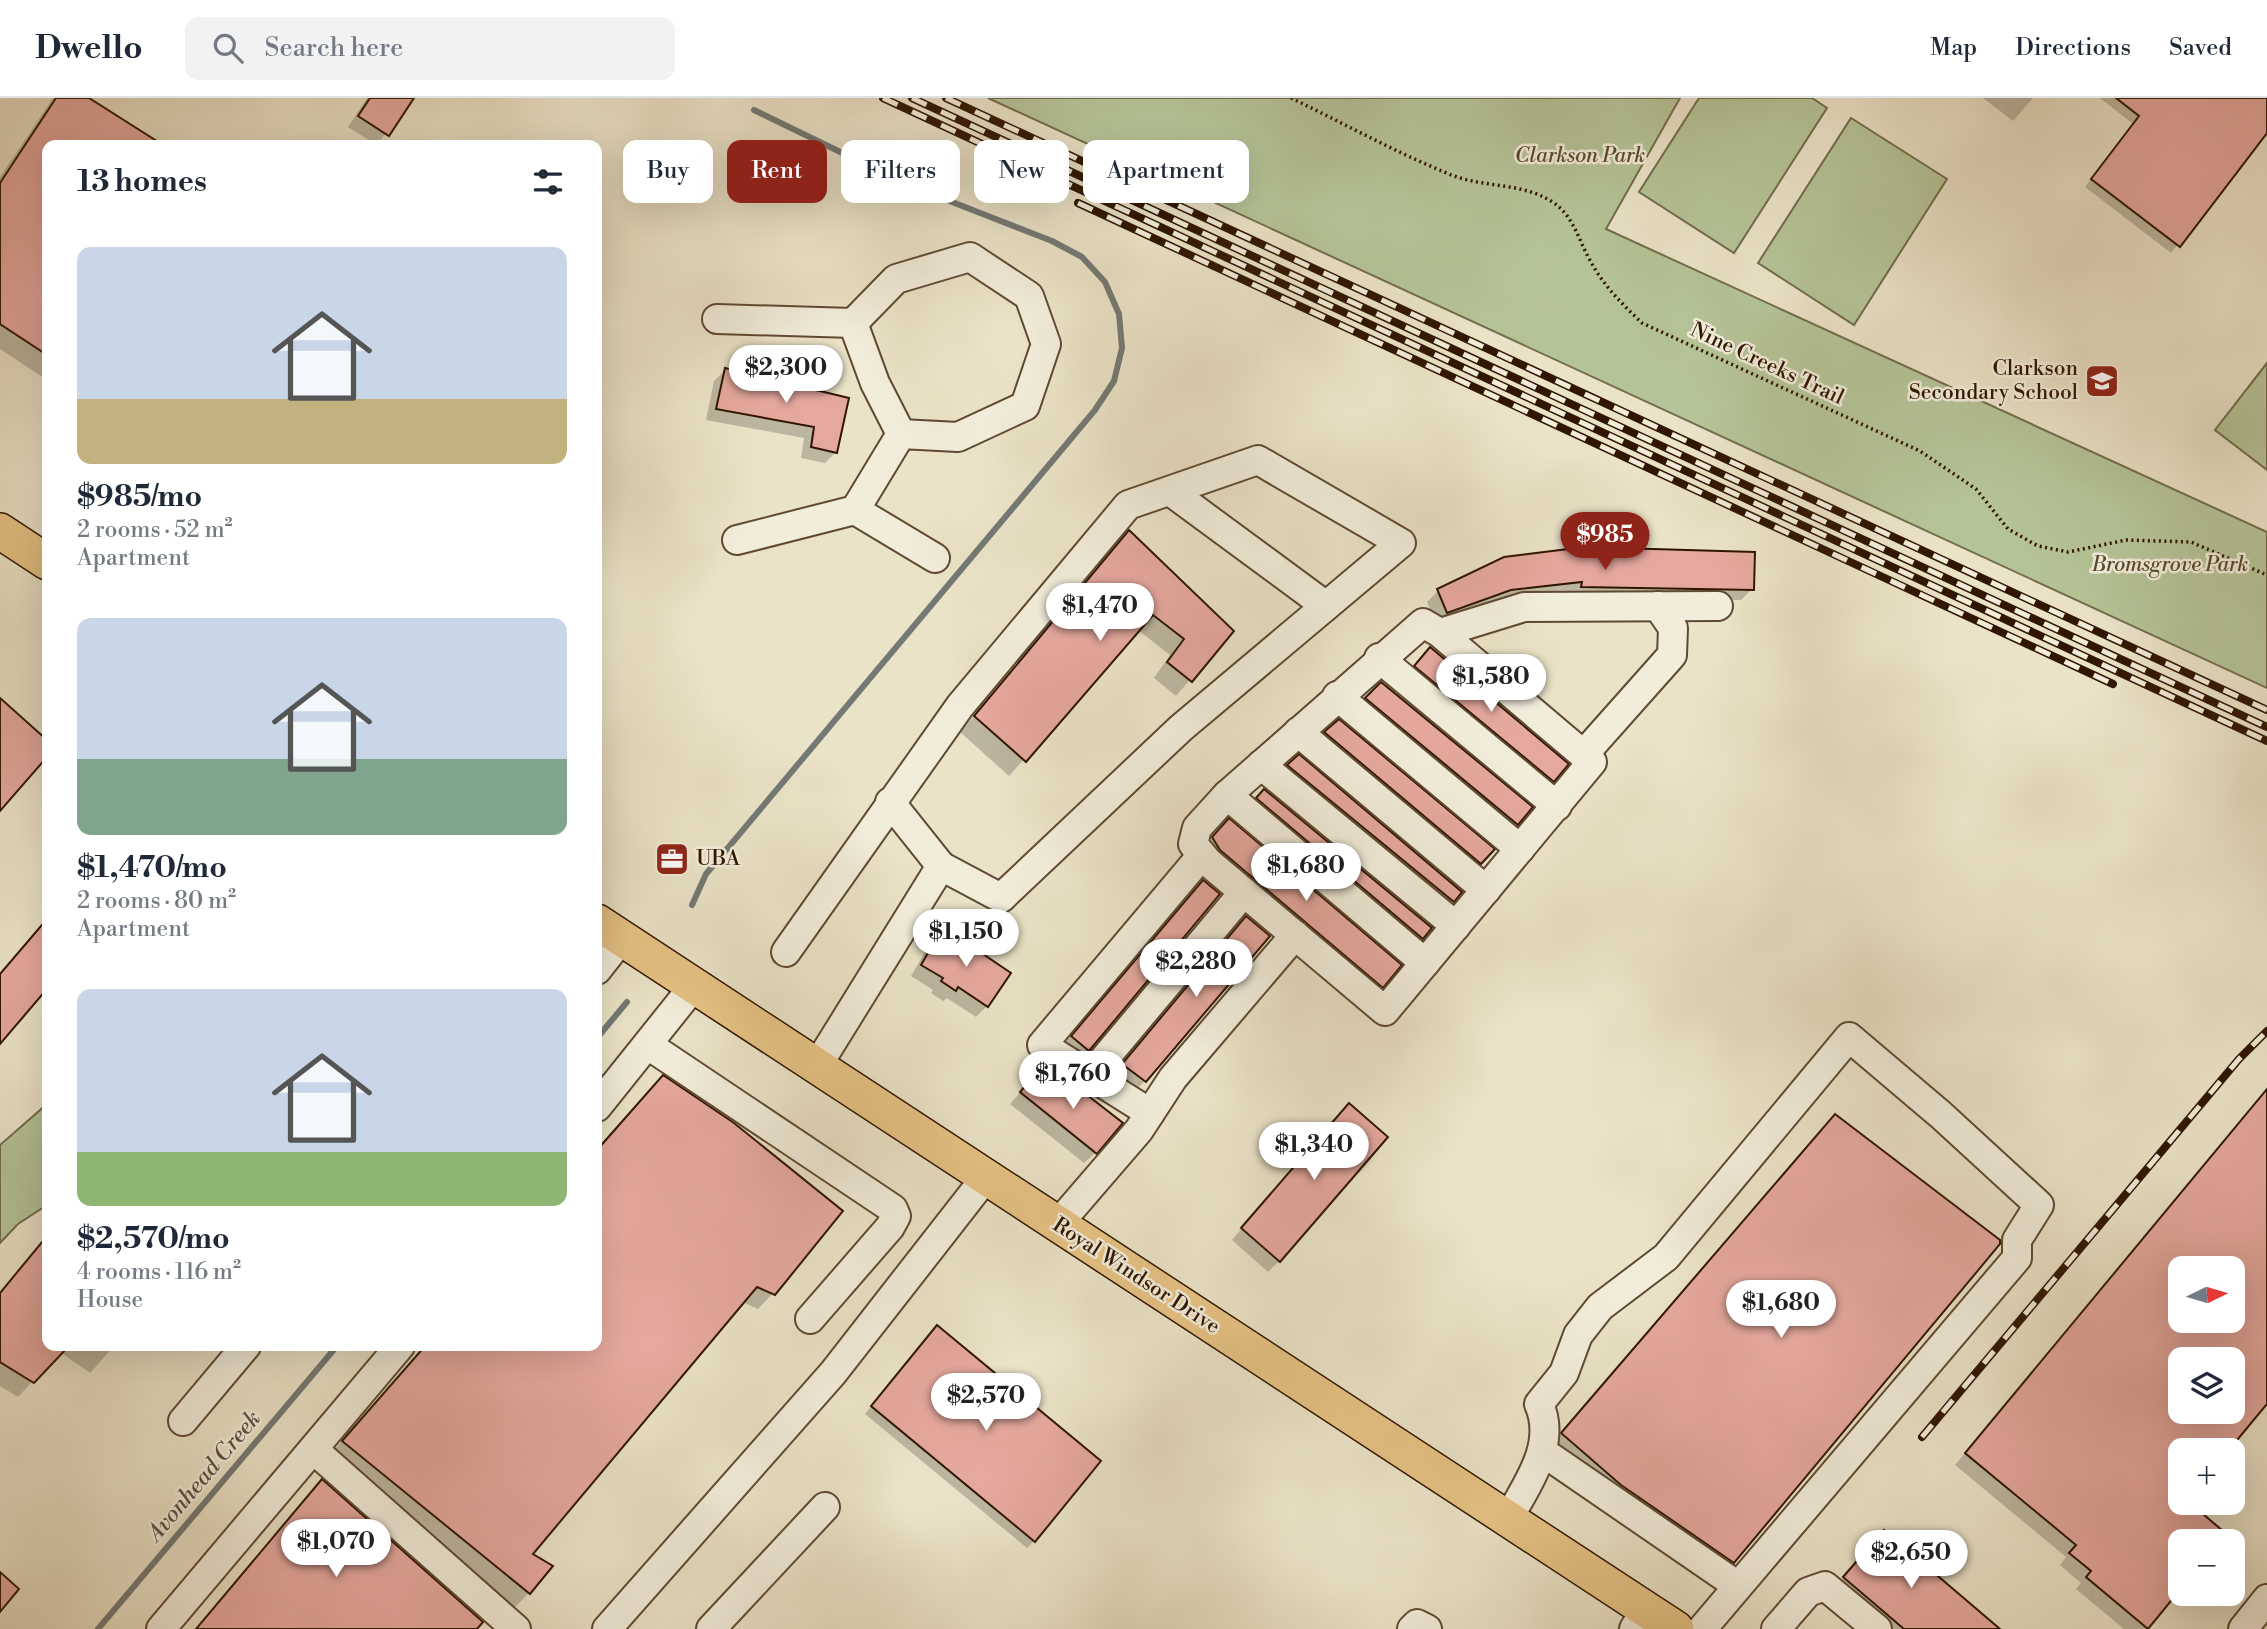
<!DOCTYPE html>
<meta charset="utf-8">
<style>
:root{--surface:#fff;--page:#f2f2f3;--text:#1f2937;--muted:#747a83;--line:#e0e1e3;--accent:#8f2418}
body{margin:0;font-family:"Libre Bodoni",serif;background:var(--page);color:var(--text);height:100vh;display:flex;flex-direction:column;font-size:26px;white-space:nowrap}
*{box-sizing:border-box;margin:0}
p{font-size:23px;color:var(--muted)}
.icon{flex:none;width:38px;height:38px;fill:none;stroke:currentColor;stroke-width:2;stroke-linecap:round;stroke-linejoin:round}
.map{position:relative;flex:1;overflow:hidden}
.drawer{position:absolute;left:42px;top:42px;width:560px;height:1211px;display:flex;flex-direction:column;background:var(--surface);border-radius:14px;box-shadow:0 7px 28px #0002}
.drawer>*{flex:none}
.banner{position:absolute;left:623px;top:42px;width:665px;height:63px;display:flex;gap:14px}
.needle{width:46px;rotate:85deg}
.controls{position:absolute;left:2168px;top:1158px;display:grid;gap:14px}
.controls a{display:grid;place-items:center;width:77px;height:77px;border-radius:14px;background:var(--surface);box-shadow:0 7px 28px #0002;font-size:35px}
.price{position:absolute;translate:-50% -60px;padding:0 16px;border-radius:24px;background:#fff;color:#222;font-size:23px;line-height:46px;filter:drop-shadow(0 2px 4px #0008)}
.price::after{content:'';position:absolute;left:50%;top:42px;width:21px;height:16px;margin-left:-10px;background:inherit;clip-path:polygon(0 0,100% 0,50% 100%)}
.price.current{background:var(--accent);color:#fff}
ul{padding:0;list-style:none}
li{display:grid;align-content:center;gap:14px;height:371px;padding:0 35px}
li span{display:grid;place-items:center;height:217px;border-radius:14px;color:#555}
li>.icon{margin-inline-start:auto}
span .icon{width:126px;height:126px;fill:#fffc;stroke-width:1}
li b{font-size:30px}
h2{display:flex;justify-content:space-between;align-items:center;height:84px;padding:0 35px;font-size:30px}
.tag{padding:0 24px;border-radius:14px;background:var(--surface);box-shadow:0 7px 28px #0002;font-size:24px;line-height:63px}
.tag.current{background:var(--accent);color:#fff}
header{display:flex;align-items:center;gap:42px;box-sizing:border-box;height:98px;padding:0 35px;background:var(--surface);border-bottom:2px solid var(--line)}
header strong{font-size:33px}
nav{display:flex;gap:38px;margin-inline-start:auto;font-size:24px}
.search{width:490px;height:63px;background:var(--page);display:flex;align-items:center;gap:18px;box-sizing:border-box;padding:0 24px;border-radius:14px;color:var(--muted);font-size:26px}
.map>svg:first-child{display:block}
.green{fill:#b5c498;stroke:#726d4c;stroke-width:2}
.shadow{fill:#0003;fill-rule:evenodd}
.lines{fill:none;stroke-linecap:round;stroke-linejoin:round}
.stream{stroke:#737974;stroke-width:6}
.building{fill:#e5a89e;stroke:#301600;stroke-width:2;fill-rule:evenodd}
.minor-casing{stroke:#5f4932;stroke-width:32}
.major-casing{stroke:#301600;stroke-width:38}
.path{stroke:#301600;stroke-width:3.5;stroke-dasharray:2 3.5;stroke-linecap:butt}
.minor{stroke:#f2eddb;stroke-width:28}
.major{stroke:#e6c284;stroke-width:35}
.rail-casing{stroke:#301600;stroke-width:8}
.rail{stroke:#f2eddb;stroke-width:5;stroke-dasharray:16;stroke-linecap:butt}
.labels{text-anchor:middle;dominant-baseline:central;stroke-width:5;stroke-linejoin:round;paint-order:stroke}
.park-label{font-size:21px;font-style:italic;fill:#584a2e;stroke:#f2eddb}
.street-label{font-size:21px;fill:#301600;stroke:#f2eddb}
.poi-label{font-size:21px;fill:#301600;stroke:#f2eddb;text-anchor:end}
.water-label{font-size:23px;font-style:italic;fill:#575044;stroke:#f2eddb}
</style>
<header>
<strong>Dwello</strong>
<div class="search"><svg class="icon" aria-label="search" viewBox="0 0 24 24"><circle cx="10" cy="10" r="6"/><path d="M15 15l6 6"/></svg>Search here</div>
<nav><a>Map</a><a>Directions</a><a>Saved</a></nav>
</header>
<div class="map">
<svg width="2267" height="1531" viewBox="0 0 2267 1531">
<rect width="100%" height="100%" fill="#ebe3c8"/>
<filter id="stains"><feTurbulence type="fractalNoise" baseFrequency=".00286" numOctaves="4"/><feColorMatrix values="0 0 0 0 .2 0 0 0 0 .09 0 0 0 0 .02 0 0 0 .5 -.17"/></filter>
<radialGradient id="worn" r=".72"><stop offset=".6" stop-color="#630" stop-opacity="0"/><stop offset="1" stop-color="#630" stop-opacity=".3"/></radialGradient>
<g class="green">
<path d="M 988,0 L 1680,0 L 1606,131 L 2267,434 L 2267,590 Z"/>
<path d="M 1699,0 L 1812,0 L 1827,10 L 1734,155 L 1639,94 Z"/>
<path d="M 1851,20 L 1947,81 L 1854,227 L 1758,165 Z"/>
<path d="M 2267,265 L 2267,372 L 2215,332 Z"/>
<path d="M 47,1006 L 47,1107 L 18,1126 L 0,1145 L 0,1047 Z"/>
</g>
<g class="shadow">
<path d="M 53,0 L 86,0 L 160,47 L 47,47 L 47,282 L 0,251 L 0,79 Z"/>
<path d="M 367,0 L 412,0 L 377,47 L 348,29 Z"/>
<path d="M 1983,0 L 2033,0 L 2013,23 Z"/>
<path d="M 2100,0 L 2267,0 L 2267,32 L 2171,155 L 2085,89 L 2133,26 Z"/>
<path d="M 725,272 L 847,301 L 836,354 L 825,365 L 801,360 L 804,340 L 706,322 L 714,283 Z"/>
<path d="M 1129,434 L 1232,533 L 1176,598 L 1154,580 L 1170,557 L 1138,532 L 1009,678 L 960,634 Z"/>
<path d="M 1504,461 L 1752,491 L 1741,502 L 1571,500 L 1572,494 L 1499,502 L 1436,525 L 1427,504 L 1438,493 Z"/>
<path d="M 1430,551 L 1553,683 L 1538,698 L 1401,584 Z"/>
<path d="M 1381,586 L 1530,710 L 1501,741 L 1351,616 Z"/>
<path d="M 1339,623 L 1480,765 L 1465,780 L 1311,650 Z"/>
<path d="M 1299,659 L 1460,794 L 1437,818 L 1273,683 Z"/>
<path d="M 1264,694 L 1430,830 L 1407,855 L 1243,716 Z"/>
<path d="M 1214,738 L 1382,888 L 1367,903 L 1198,755 Z"/>
<path d="M 1203,784 L 1088,952 L 1073,967 L 1057,954 Z"/>
<path d="M 1246,820 L 1145,983 L 1130,998 L 1108,982 Z"/>
<path d="M 952,837 L 987,908 L 976,919 L 947,900 L 943,903 L 931,895 L 933,892 L 911,878 L 928,849 L 939,838 L 946,843 Z"/>
<path d="M 663,979 L 773,1195 L 758,1211 L 742,1204 L 530,1457 L 529,1495 L 514,1510 L 328,1359 L 425,1248 L 597,1248 L 597,1052 Z"/>
<path d="M 1029,984 L 1076,1001 L 1096,1054 L 1084,1065 L 1010,1006 Z"/>
<path d="M 2267,991 L 2267,1303 L 2180,1353 L 2180,1489 L 2145,1531 L 2124,1531 L 2076,1491 L 2081,1485 L 2060,1467 L 2066,1459 L 1955,1367 ZM 2180,1171 L 2233,1171 L 2233,1223 L 2180,1223 ZM 2180,1262 L 2233,1262 L 2233,1314 L 2180,1314 Z"/>
<path d="M 1338,1018 L 1279,1163 L 1268,1174 L 1232,1142 Z"/>
<path d="M 1820,1034 L 1733,1464 L 1718,1479 L 1547,1352 Z"/>
<path d="M 47,1139 L 47,1248 L 114,1248 L 90,1275 L 60,1254 L 18,1299 L 0,1288 L 0,1195 Z"/>
<path d="M 930,1237 L 1034,1443 L 1027,1450 L 865,1316 Z"/>
<path d="M 1884,1434 L 1997,1531 L 1872,1531 L 1830,1495 Z"/>
</g>
<g class="lines">
<g class="stream">
<path d="M 692,807 L 706,776 L 1095,312 L 1114,283 L 1122,250 L 1119,216 L 1105,184 L 1082,159 L 1052,143 L 906,86 L 754,12"/>
<path d="M 597,940 L 627,904"/>
<path d="M 98,1531 L 337,1248"/>
</g>
</g>
<g class="building">
<path d="M 56,0 L 89,0 L 163,47 L 47,47 L 47,257 L 0,226 L 0,85 Z"/>
<path d="M 370,0 L 414,0 L 389,38 L 358,18 Z"/>
<path d="M 2116,0 L 2267,0 L 2267,35 L 2180,149 L 2091,81 L 2139,18 Z"/>
<path d="M 725,270 L 849,300 L 837,355 L 811,349 L 814,329 L 716,311 Z"/>
<path d="M 1129,432 L 1234,533 L 1192,584 L 1167,564 L 1184,541 L 1153,517 L 1026,664 L 974,618 Z"/>
<path d="M 1584,449 L 1755,454 L 1754,492 L 1581,489 L 1582,484 L 1511,492 L 1447,515 L 1437,491 L 1504,459 Z"/>
<path d="M 1430,549 L 1569,666 L 1554,684 L 1414,568 Z"/>
<path d="M 1381,584 L 1533,709 L 1518,727 L 1365,600 Z"/>
<path d="M 0,600 L 47,642 L 47,659 L 0,713 Z"/>
<path d="M 1339,621 L 1495,751 L 1481,766 L 1324,634 Z"/>
<path d="M 1299,656 L 1462,794 L 1454,804 L 1287,667 Z"/>
<path d="M 1264,691 L 1432,830 L 1423,841 L 1256,700 Z"/>
<path d="M 1229,720 L 1402,867 L 1383,890 L 1220,752 L 1212,739 Z"/>
<path d="M 1203,782 L 1220,796 L 1089,953 L 1071,938 Z"/>
<path d="M 1246,818 L 1270,838 L 1146,984 L 1122,966 Z"/>
<path d="M 47,821 L 47,891 L 0,946 L 0,876 Z"/>
<path d="M 952,835 L 1011,875 L 988,909 L 958,889 L 956,893 L 941,883 L 943,880 L 921,867 L 939,836 L 948,842 Z"/>
<path d="M 1040,970 L 1076,999 L 1082,993 L 1123,1025 L 1097,1056 L 1020,994 Z"/>
<path d="M 663,977 L 734,1025 L 843,1113 L 775,1197 L 757,1189 L 533,1456 L 553,1468 L 530,1496 L 342,1343 L 425,1248 L 597,1248 L 597,1052 Z"/>
<path d="M 2267,991 L 2267,1306 L 2228,1353 L 2180,1353 L 2180,1405 L 2190,1405 L 2236,1444 L 2180,1444 L 2180,1492 L 2148,1531 L 2086,1479 L 2091,1473 L 2069,1455 L 2076,1447 L 1965,1355 ZM 2180,1171 L 2233,1171 L 2233,1223 L 2180,1223 ZM 2180,1262 L 2233,1262 L 2233,1314 L 2180,1314 Z"/>
<path d="M 1349,1005 L 1388,1039 L 1280,1164 L 1241,1130 Z"/>
<path d="M 1835,1016 L 2000,1142 L 2000,1146 L 1734,1465 L 1621,1387 L 1561,1335 Z"/>
<path d="M 47,1138 L 47,1248 L 69,1248 L 34,1285 L 0,1264 L 0,1195 Z"/>
<path d="M 937,1227 L 1101,1363 L 1035,1444 L 871,1308 Z"/>
<path d="M 322,1381 L 483,1524 L 477,1531 L 196,1531 Z"/>
<path d="M 1884,1432 L 2000,1531 L 1904,1531 L 1843,1479 Z"/>
<path d="M 0,1474 L 19,1491 L 0,1514 Z"/>
</g>
<g class="lines">
<g class="minor-casing">
<g id="minor">
<path d="M 717,221 L 853,225 L 896,181 L 970,159 L 1029,198 L 1046,246 L 1025,308 L 958,339 L 901,336 L 855,412 L 737,442"/>
<path d="M 853,225 L 875,285 L 901,336"/>
<path d="M 1170,393 L 1326,508"/>
<path d="M 855,412 L 935,460"/>
<path d="M 1440,535 L 1592,664 L 1385,913 L 1208,764 L 1193,746 L 1197,730 L 1227,697 L 1423,525 L 1440,535 L 1524,509 L 1718,508"/>
<path d="M 1379,560 L 1557,708"/>
<path d="M 1337,598 L 1520,751"/>
<path d="M 1298,634 L 1486,792"/>
<path d="M 1584,656 L 1672,557 L 1673,530 L 1658,508"/>
<path d="M 1261,667 L 1456,828"/>
<path d="M 1227,697 L 1425,865"/>
<path d="M 890,704 L 941,768"/>
<path d="M 786,854 L 960,608 L 1128,407 L 1258,362 L 1401,445 L 1181,630 L 1001,800 L 941,768 L 817,968"/>
<path d="M 597,872 L 622,840"/>
<path d="M 648,947 L 893,1111 L 896,1118 L 890,1129 L 810,1221"/>
<path d="M 1090,978 L 1244,794"/>
<path d="M 597,1009 L 693,889"/>
<path d="M 1150,1015 L 1042,947 L 1202,757"/>
<path d="M 1058,1126 L 1139,1032 L 1173,980 L 1295,837"/>
<path d="M 183,1323 L 246,1248"/>
<path d="M 314,1352 L 516,1531"/>
<path d="M 1543,1354 L 1738,1488"/>
<path d="M 1508,1421 C 1527,1386 1557,1347 1539,1306 L 1564,1275 L 1578,1237 L 1600,1209 L 1666,1159 L 1849,939 L 1941,1017 L 2039,1107 L 2017,1142 L 2017,1160 L 1702,1531"/>
<path d="M 161,1531 L 400,1248"/>
<path d="M 607,1531 L 833,1275 L 986,1079"/>
<path d="M 711,1531 L 825,1409"/>
<path d="M 1412,1531 L 1417,1526 L 1427,1531"/>
<path d="M 1634,1531 L 1646,1511"/>
<path d="M 1776,1531 L 1808,1494 L 1825,1488 L 1877,1531"/>
<path d="M 2243,1531 L 2267,1501"/>
</g>
</g>
<g class="major-casing">
<g id="major">
<path d="M 0,433 L 47,464"/>
<path d="M 597,824 L 1676,1531"/>
</g>
</g>
<path class="path" d="M 1291,0 C 1343,25 1395,54 1449,76 C 1482,90 1520,84 1551,103 C 1574,117 1578,142 1591,164 C 1603,187 1623,207 1642,225 L 1920,353 L 1976,391 L 2008,431 L 2038,448 L 2068,454 L 2126,442 L 2191,444 L 2267,477"/>
<use href="#minor" class="minor"/>
<use href="#major" class="major"/>
<g class="rail-casing">
<g id="rail">
<path d="M 883,0 L 2267,643"/>
<path d="M 912,0 L 2267,629"/>
<path d="M 946,0 L 2267,612"/>
<path d="M 1078,105 L 2113,586"/>
<path d="M 1922,1339 L 2239,961 L 2267,933"/>
</g>
</g>
<use href="#rail" class="rail"/>
</g>
<defs>
<g id="school-square" transform="scale(1.75)"><rect x="-9" y="-9" width="18" height="18" rx="4" fill="#8f2418" stroke="#f2eddb"/><path d="M0-5L7-2L0 1L-7-2ZM-4 1L0 2.5L4 1V4Q0 6-4 4Z" fill="#fff"/></g>
<g id="office-square" transform="scale(1.75)"><rect x="-9" y="-9" width="18" height="18" rx="4" fill="#8f2418" stroke="#f2eddb"/><path d="M-6-3h4V-5.5h4V-3h4V5H-6ZM-1-4.5V-3h2v-1.5ZM-6 0V1H6V0Z" fill="#fff"/></g>
</defs>
<g fill-rule="evenodd">
<use href="#school-square" x="2102" y="283"/>
<use href="#office-square" x="672" y="761"/>
</g>
<g class="labels">
<g class="park-label">
<text x="1580" y="58">Clarkson Park</text>
<text x="2170" y="467">Bromsgrove Park</text>
</g>
<g class="street-label">
<text transform="translate(1767 266) rotate(25)">Nine Creeks Trail</text>
<text transform="translate(1136 1178) rotate(33)">Royal Windsor Drive</text>
</g>
<g class="poi-label">
<text x="2078" y="271">Clarkson<tspan x="2078" dy="24">Secondary School</tspan></text>
<text x="696" y="761" text-anchor="start">UBA</text>
</g>
<g class="water-label">
<text transform="translate(204 1378) rotate(-50)">Avonhead Creek</text>
</g>
</g>
<rect width="100%" height="100%" filter="url(#stains)"/>
<rect width="100%" height="100%" fill="url(#worn)"/>
</svg>
<div class="controls">
<a><svg class="needle" viewBox="-14 -14 28 28"><path d="M0-13l5 13h-10z" fill="#e53935"/><path d="M0 13l5-13h-10z" fill="#747a83"/></svg></a>
<a><svg class="icon" aria-label="layers" viewBox="0 0 24 24"><path d="M12 4l9 5-9 5-9-5zM3 14l9 5 9-5"/></svg></a>
<a>+</a>
<a>−</a>
</div>
<b class="price" style="left:786px;top:307px">$2,300</b>
<b class="price current" style="left:1605px;top:474px">$985</b>
<b class="price" style="left:1100px;top:545px">$1,470</b>
<b class="price" style="left:1491px;top:616px">$1,580</b>
<b class="price" style="left:1306px;top:805px">$1,680</b>
<b class="price" style="left:966px;top:871px">$1,150</b>
<b class="price" style="left:1196px;top:901px">$2,280</b>
<b class="price" style="left:1073px;top:1013px">$1,760</b>
<b class="price" style="left:1314px;top:1084px">$1,340</b>
<b class="price" style="left:1781px;top:1242px">$1,680</b>
<b class="price" style="left:986px;top:1335px">$2,570</b>
<b class="price" style="left:336px;top:1481px">$1,070</b>
<b class="price" style="left:1911px;top:1492px">$2,650</b>
<div class="banner">
<a class="tag">Buy</a>
<a class="tag current">Rent</a>
<a class="tag">Filters</a>
<a class="tag">New</a>
<a class="tag">Apartment</a>
</div>
<section class="drawer">
<h2>13 homes<svg class="icon" aria-label="filters" viewBox="0 0 24 24"><path d="M4 7h16M4 17h16"/><circle cx="9" cy="7" r="2"/><circle cx="15" cy="17" r="2"/></svg></h2>
<ul>
<li><span style="background:linear-gradient(#c9d6e8 70%,#c2b280 0)"><svg class="icon" aria-label="home" viewBox="0 0 24 24"><path d="M3 11l9-7 9 7M6 9v11h12V9"/></svg></span><div><b>$985/mo</b><p>2 rooms · 52 m²</p><p>Apartment</p></div></li>
<li><span style="background:linear-gradient(#c9d6e8 65%,#7fa58c 0)"><svg class="icon" aria-label="home" viewBox="0 0 24 24"><path d="M3 11l9-7 9 7M6 9v11h12V9"/></svg></span><div><b>$1,470/mo</b><p>2 rooms · 80 m²</p><p>Apartment</p></div></li>
<li><span style="background:linear-gradient(#c9d6e8 75%,#8fb573 0)"><svg class="icon" aria-label="home" viewBox="0 0 24 24"><path d="M3 11l9-7 9 7M6 9v11h12V9"/></svg></span><div><b>$2,570/mo</b><p>4 rooms · 116 m²</p><p>House</p></div></li>
</ul>
</section>
</div>
